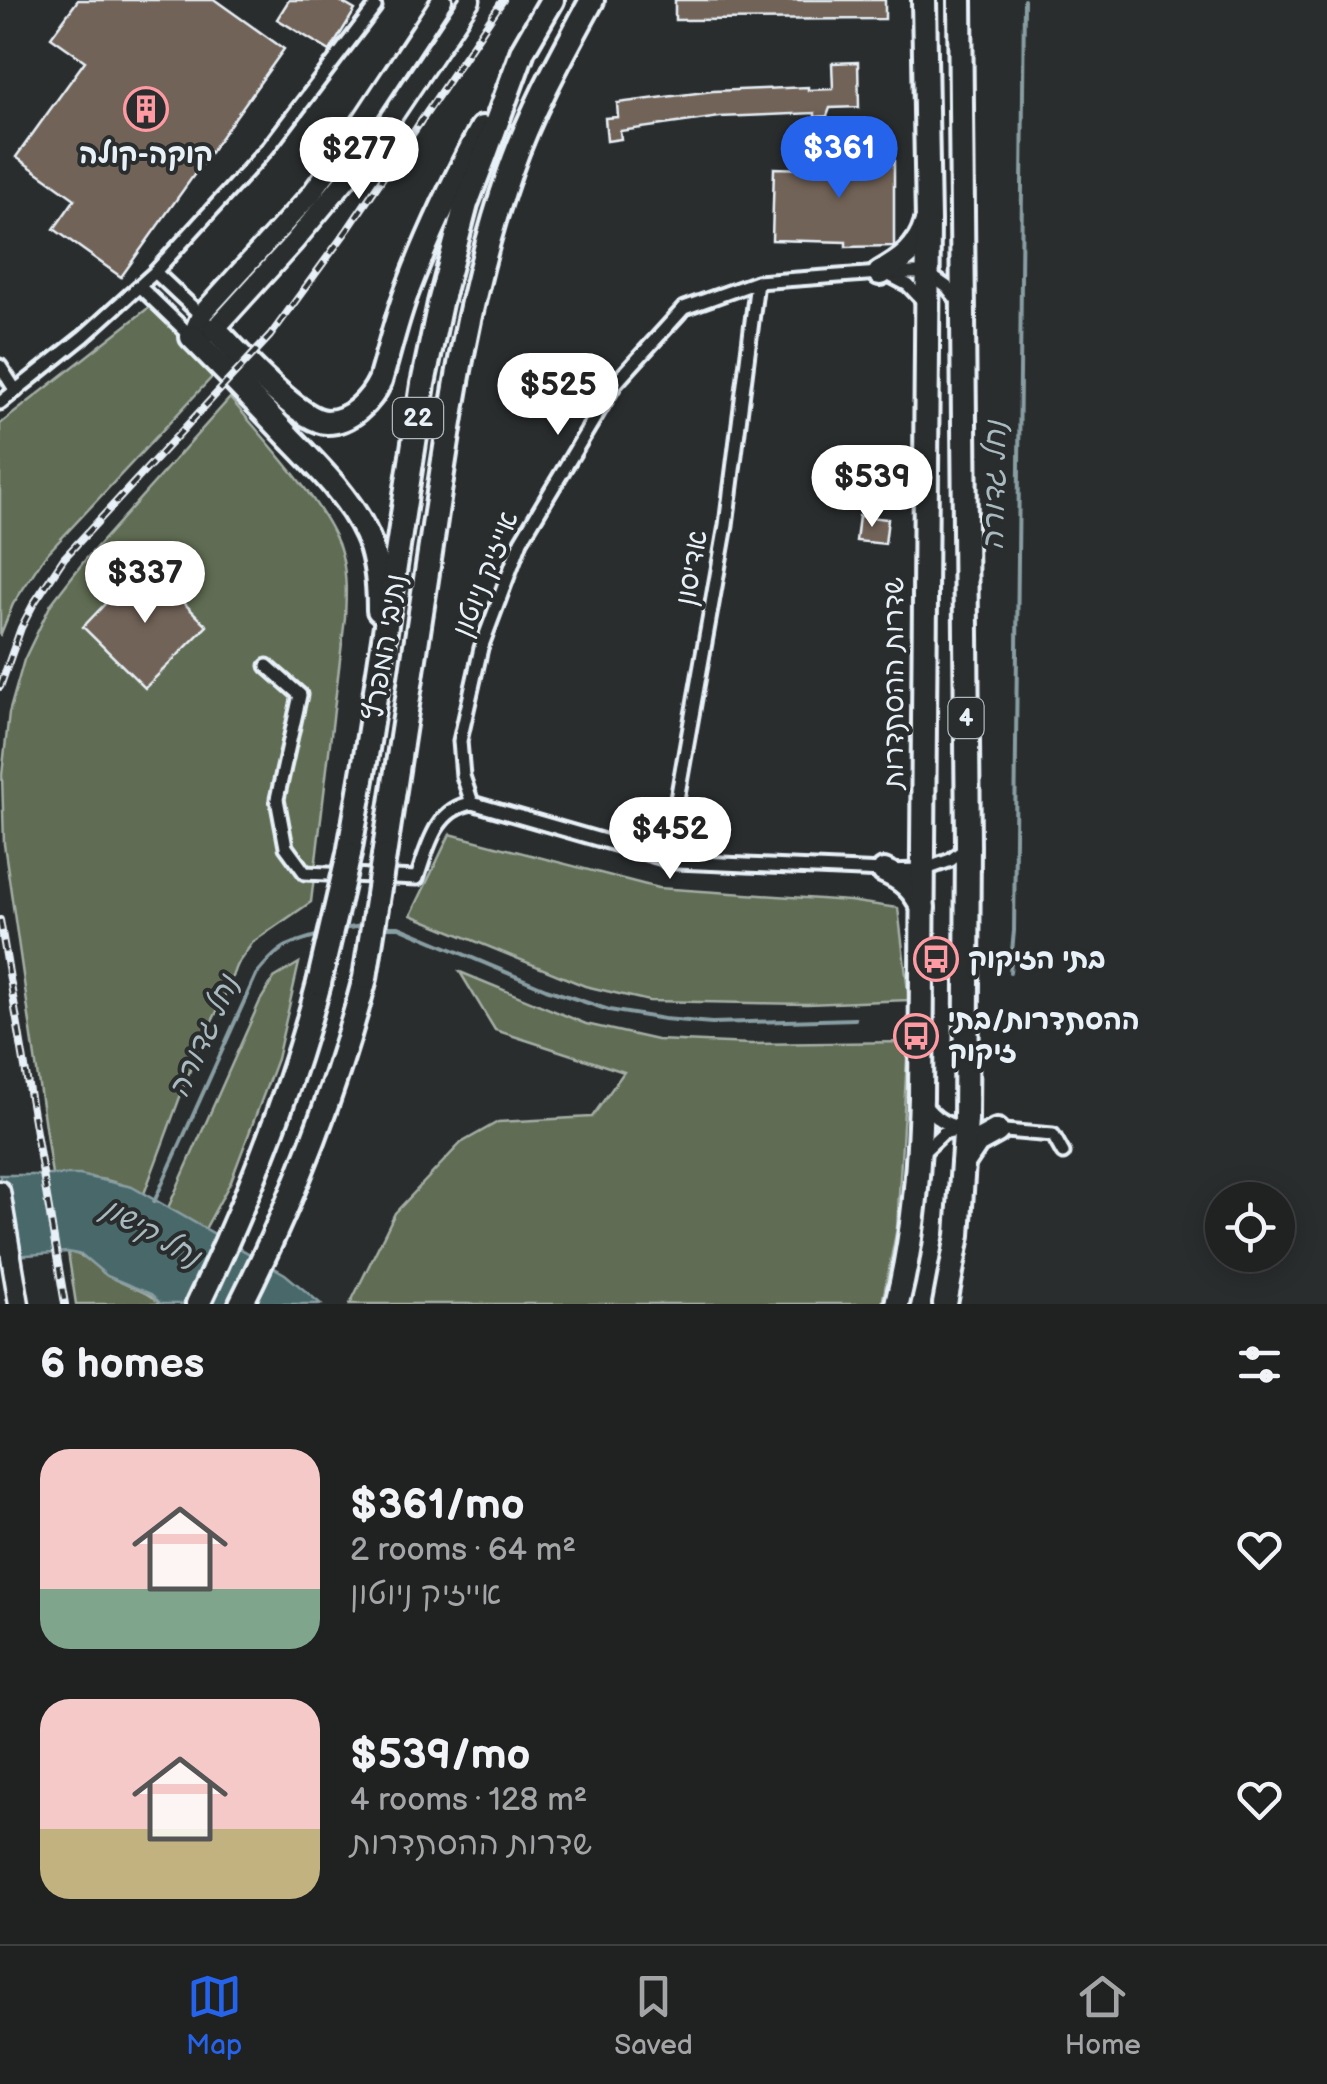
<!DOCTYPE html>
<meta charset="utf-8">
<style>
:root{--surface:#202222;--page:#2d2f2f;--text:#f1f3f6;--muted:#a2a4a5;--line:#3d3f40;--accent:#2563eb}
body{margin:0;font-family:"Balsamiq Sans","Playpen Sans Hebrew",sans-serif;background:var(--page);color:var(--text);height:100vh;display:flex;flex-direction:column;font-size:38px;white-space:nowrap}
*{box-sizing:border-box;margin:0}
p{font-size:32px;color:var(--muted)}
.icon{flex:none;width:55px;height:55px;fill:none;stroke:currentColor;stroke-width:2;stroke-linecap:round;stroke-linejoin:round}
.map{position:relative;height:1304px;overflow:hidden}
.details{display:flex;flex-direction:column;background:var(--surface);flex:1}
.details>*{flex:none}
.buttons{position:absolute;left:1205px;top:1182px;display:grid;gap:20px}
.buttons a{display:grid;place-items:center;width:90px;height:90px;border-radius:50%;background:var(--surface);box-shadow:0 5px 25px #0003,0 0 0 2px var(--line);font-size:50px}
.price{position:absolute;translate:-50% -85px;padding:0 22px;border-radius:35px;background:#fff;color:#222;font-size:32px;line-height:65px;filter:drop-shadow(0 2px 5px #0008)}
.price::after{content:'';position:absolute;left:50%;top:60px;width:30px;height:22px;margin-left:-15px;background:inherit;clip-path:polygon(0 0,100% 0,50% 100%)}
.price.active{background:var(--accent);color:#fff}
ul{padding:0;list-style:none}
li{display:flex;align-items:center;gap:30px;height:250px;padding:0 40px}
li span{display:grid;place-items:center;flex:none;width:280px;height:200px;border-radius:30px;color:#555}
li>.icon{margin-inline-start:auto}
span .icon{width:120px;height:120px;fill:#fffc;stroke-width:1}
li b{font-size:42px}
h2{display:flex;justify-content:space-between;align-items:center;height:120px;padding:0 40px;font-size:42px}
.menu{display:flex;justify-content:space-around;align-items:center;height:140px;border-top:2px solid var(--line);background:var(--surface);font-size:28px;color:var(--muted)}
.menu a{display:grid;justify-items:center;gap:5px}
.menu .active{color:var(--accent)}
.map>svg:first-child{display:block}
.green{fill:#606c53;stroke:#a4aea6;stroke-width:2.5}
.water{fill:#48676a;stroke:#889ea3;stroke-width:2.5}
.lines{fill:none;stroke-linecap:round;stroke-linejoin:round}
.stream{stroke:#889ea3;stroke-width:4}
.building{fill:#726458;stroke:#e8f1f8;stroke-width:2.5}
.street-casing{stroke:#e8f1f8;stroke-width:19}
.secondary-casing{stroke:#e8f1f8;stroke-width:25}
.highway-casing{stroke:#e8f1f8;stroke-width:30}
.street{stroke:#2a2d2e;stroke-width:11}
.secondary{stroke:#2a2d2e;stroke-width:18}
.highway{stroke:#2a2d2e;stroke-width:22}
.rail-casing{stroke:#e8f1f8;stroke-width:8}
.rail{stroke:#2a2d2e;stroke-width:4;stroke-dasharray:11;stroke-linecap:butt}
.highway-bridge-casing{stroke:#e8f1f8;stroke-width:30;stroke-linecap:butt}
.highway-bridge{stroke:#2a2d2e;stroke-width:22}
.labels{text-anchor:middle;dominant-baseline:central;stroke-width:8;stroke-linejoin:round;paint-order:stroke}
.shield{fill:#2a2d2e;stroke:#afb6bb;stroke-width:2.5}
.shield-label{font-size:25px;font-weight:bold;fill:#e8f1f8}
.poi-label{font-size:28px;font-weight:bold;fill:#e8f1f8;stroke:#2a2d2e;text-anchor:start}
.street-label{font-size:28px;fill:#e8f1f8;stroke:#2a2d2e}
.water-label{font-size:30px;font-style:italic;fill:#a8babf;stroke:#2a2d2e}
</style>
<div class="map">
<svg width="1327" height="1304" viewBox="0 0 1327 1304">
<rect width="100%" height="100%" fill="#2a2d2e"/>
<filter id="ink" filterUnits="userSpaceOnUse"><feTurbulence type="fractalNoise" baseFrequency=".01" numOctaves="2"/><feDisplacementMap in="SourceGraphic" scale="20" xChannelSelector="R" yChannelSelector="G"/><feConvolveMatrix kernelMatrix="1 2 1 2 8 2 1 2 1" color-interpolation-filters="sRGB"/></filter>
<g filter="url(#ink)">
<g class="green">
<path d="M 152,305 L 214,375 L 44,557 L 13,604 L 0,636 L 0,424 Z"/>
<path d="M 230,398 C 261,436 332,510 342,556 C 347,577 346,597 345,618 L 311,902 L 253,942 L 236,966 L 226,993 L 196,1054 L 144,1194 C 117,1179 83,1175 52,1175 L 4,844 L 2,775 L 9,713 L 24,660 L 51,604 L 85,560 Z"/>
<path d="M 450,834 L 658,888 L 849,901 L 898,908 L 909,1000 L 807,1004 L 649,1001 L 585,986 L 411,915 Z"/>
<path d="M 299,963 L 277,1059 L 231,1181 L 205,1229 L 168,1208 L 260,1001 L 274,978 Z"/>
<path d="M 460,972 L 586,1024 L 657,1040 L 751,1044 L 908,1042 L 897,1228 L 882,1304 L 350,1304 L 395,1213 L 461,1143 L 498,1122 L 592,1117 L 624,1072 L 495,1030 Z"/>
<path d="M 68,1252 C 91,1256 92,1267 110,1277 C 128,1287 146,1290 161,1304 L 76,1304 Z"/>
</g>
<path class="water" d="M 0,1175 L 80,1175 L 132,1187 L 285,1274 L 321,1304 L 161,1304 L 151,1294 L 107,1276 L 82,1255 L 68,1252 L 0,1257 Z"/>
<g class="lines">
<g class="stream">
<path d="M 382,927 L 399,927 L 546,989 L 609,1010 L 664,1019 L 712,1023 L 855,1019"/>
<path d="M 342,929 L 362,926"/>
<path d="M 1010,972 L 1014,931 L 1024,0"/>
<path d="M 154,1202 L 256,975 C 280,945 287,944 323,934"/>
</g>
</g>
<g class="building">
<path d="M 78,0 L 215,0 L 284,49 L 121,277 L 54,229 L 75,199 L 16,157 L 85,61 L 51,37 Z"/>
<path d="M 289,0 L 338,0 L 355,10 L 330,51 L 277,19 Z"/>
<path d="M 675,0 L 885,0 L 885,19 L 675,20 Z"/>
<path d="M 858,62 L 859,107 L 830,108 L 827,116 L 815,117 L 815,113 L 720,117 L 620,131 L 621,139 L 607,141 L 605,118 L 618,117 L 617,103 L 713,91 L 808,87 L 808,90 L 833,89 L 832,63 Z"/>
<path d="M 894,145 L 894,246 L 846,247 L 846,242 L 772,240 L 774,168 L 846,170 L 845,146 Z"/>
<path d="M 859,516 L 888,519 L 885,544 L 856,541 Z"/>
<path d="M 144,563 L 207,626 L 145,688 L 83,627 Z"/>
</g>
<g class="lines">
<g class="street-casing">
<g id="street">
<path d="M 155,272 L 205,319"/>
<path d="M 889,275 L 908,285 L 925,303"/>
<path d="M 140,287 L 192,337"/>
<path d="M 0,366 L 16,391"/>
<path d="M 0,403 L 84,336 L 155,272 L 268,148 L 375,7"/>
<path d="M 267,666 L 300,695 L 277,799 L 286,847 L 305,873 L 417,878 C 428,847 435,809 472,803 L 677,862 L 884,871 L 923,870 L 951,860 L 965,849"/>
<path d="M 472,803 L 463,776 L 460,741 L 481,648 L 521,541 L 615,384 L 684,308 L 757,282 L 880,273 L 927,273 L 947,287 L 959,302"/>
<path d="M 666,861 L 726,525 L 757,282"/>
<path d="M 923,1102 C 935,1120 948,1126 969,1129"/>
<path d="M 993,1130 L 1053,1135 L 1063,1153"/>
<path d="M 923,1152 L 943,1133 L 961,1129"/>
</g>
</g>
<g class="secondary-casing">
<g id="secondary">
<path d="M 207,333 L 215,329 L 294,242 L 367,154 L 470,0"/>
<path d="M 192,337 L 201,315 L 311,194 L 349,141 L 442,0"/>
<path d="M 0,1191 L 19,1304"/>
</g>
</g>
<g class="highway-casing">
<g id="highway">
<path d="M 880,273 C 901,261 919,249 926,224"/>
<path d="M 215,329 C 236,351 298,421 327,422 C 351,422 371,400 380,381 C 389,351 396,320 407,291 C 428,235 454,181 482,128"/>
<path d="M 192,337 C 225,370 257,403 289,437 C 317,466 349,497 366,534 C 377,557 379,585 379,610"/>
<path d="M 349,854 L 365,762 L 423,384 L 440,303 L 466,204 L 484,157 L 523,50 L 552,0"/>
<path d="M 384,856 C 400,748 417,641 433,533 C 451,410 469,288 510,171 C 531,111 562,55 592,0"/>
<path d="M 884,871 C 903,879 914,889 923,908"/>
<path d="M 963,1163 L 977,1142 L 997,1131"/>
<path d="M 198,1304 C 247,1201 290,1094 319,983"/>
<path d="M 241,1304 C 293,1200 336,1090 365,978"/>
<path d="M 897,1304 C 914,1237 919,1167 921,1098 L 928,221 L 924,0"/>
<path d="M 945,1304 L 958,1235 L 966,1119 L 968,845 L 960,0"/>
</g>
</g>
<use href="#street" class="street"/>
<use href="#secondary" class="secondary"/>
<use href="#highway" class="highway"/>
<g class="rail-casing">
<g id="rail">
<path d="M 0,687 L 21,628 L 34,603 L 64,558 L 270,336 L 348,229 L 503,0"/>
<path d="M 0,920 L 65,1304"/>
</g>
</g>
<use href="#rail" class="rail"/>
<g class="highway-bridge-casing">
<g id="highway-bridge">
<path d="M 365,978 L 384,856"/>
<path d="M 319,983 L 349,854"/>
</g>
</g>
<use href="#highway-bridge" class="highway-bridge"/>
</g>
</g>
<defs>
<g id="building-ring" transform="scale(2.25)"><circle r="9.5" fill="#2a2d2e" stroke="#ff9aa2" stroke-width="1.5"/><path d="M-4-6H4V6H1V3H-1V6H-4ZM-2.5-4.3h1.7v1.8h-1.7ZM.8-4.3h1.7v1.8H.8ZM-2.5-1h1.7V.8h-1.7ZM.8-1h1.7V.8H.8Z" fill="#ff9aa2"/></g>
<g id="bus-ring" transform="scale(2.25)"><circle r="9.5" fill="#2a2d2e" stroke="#ff9aa2" stroke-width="1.5"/><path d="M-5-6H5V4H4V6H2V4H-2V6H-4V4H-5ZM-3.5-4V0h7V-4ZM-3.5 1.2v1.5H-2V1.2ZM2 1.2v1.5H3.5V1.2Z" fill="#ff9aa2"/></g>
</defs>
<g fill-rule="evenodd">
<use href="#building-ring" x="146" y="109"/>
<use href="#bus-ring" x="936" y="959"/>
<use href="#bus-ring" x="916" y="1036"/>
</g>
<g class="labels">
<g class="shield">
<rect x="393" y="398" width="50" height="40" rx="8"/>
<rect x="948.5" y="698" width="35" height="40" rx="8"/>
</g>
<g class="shield-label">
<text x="418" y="418">22</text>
<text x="966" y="718">4</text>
</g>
<g class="poi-label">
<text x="146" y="154" text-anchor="middle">קוקה-קולה</text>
<text x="968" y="959">בתי הזיקוק</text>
<text x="948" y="1020">ההסתדרות/בתי<tspan x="948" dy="32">זיקוק</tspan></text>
</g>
<g class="street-label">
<text transform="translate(692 568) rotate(-80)">אדיסון</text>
<text transform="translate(486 574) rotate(-68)">אייזיק ניוטון</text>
<text transform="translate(385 647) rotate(-81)">נתיבי המפרץ</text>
<text transform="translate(894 683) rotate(-90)">שדרות ההסתדרות</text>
</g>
<g class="water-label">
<text transform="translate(995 486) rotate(-89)">נחל גדורה</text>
<text transform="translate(204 1037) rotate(-66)">נחל גדורה</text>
<text transform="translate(151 1233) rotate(30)">נחל קישון</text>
</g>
</g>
</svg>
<div class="buttons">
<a><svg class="icon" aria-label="locate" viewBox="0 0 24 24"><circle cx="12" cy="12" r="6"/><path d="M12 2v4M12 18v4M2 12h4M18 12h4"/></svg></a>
</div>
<b class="price active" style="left:839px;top:201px">$361</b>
<b class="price" style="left:359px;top:202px">$277</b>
<b class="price" style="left:558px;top:438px">$525</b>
<b class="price" style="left:872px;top:530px">$539</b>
<b class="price" style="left:145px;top:626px">$337</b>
<b class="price" style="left:670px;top:882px">$452</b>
</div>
<section class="details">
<h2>6 homes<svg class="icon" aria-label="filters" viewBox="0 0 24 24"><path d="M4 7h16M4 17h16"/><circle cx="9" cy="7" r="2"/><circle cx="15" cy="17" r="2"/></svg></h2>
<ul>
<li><span style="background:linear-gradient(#f6c9c9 70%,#7fa58c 0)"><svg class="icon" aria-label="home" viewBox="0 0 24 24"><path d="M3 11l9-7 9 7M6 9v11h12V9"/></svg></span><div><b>$361/mo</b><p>2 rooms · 64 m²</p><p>אייזיק ניוטון</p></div><svg class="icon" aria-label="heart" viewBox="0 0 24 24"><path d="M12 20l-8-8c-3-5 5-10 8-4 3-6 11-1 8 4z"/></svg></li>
<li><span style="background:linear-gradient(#f6c9c9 65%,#c2b280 0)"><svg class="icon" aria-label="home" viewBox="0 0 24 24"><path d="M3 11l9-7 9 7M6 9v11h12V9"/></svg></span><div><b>$539/mo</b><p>4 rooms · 128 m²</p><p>שדרות ההסתדרות</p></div><svg class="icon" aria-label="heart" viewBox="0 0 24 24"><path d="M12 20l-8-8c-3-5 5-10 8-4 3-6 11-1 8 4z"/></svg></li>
</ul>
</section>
<nav class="menu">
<a class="active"><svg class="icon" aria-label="map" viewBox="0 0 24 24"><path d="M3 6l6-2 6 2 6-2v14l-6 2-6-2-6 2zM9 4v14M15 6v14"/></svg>Map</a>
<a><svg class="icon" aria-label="saved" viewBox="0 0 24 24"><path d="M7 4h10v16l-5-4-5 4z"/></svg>Saved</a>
<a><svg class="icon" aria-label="home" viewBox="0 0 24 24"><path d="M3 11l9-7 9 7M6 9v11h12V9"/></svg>Home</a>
</nav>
